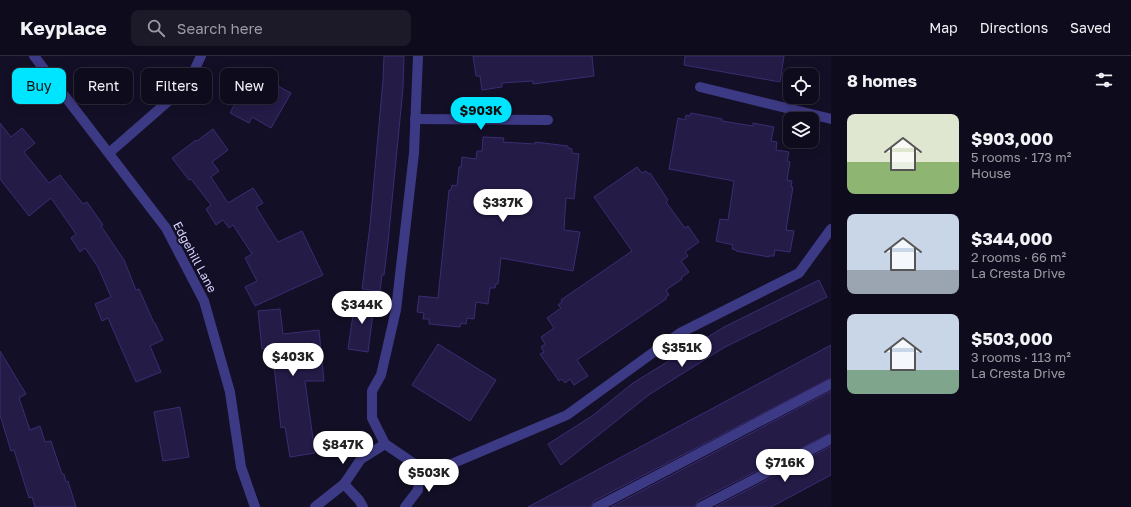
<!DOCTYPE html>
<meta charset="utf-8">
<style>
:root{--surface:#0e0b1c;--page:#1c1929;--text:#f1f3f6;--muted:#9b9ba3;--line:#2e2b3b;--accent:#00e5ff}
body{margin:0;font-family:"Golos Text",sans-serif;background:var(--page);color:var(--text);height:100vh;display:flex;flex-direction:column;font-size:15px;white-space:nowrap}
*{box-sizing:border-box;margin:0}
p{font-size:13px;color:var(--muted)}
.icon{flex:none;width:22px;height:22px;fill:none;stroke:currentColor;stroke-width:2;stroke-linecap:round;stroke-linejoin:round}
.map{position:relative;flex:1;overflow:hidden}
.side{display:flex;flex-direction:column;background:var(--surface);width:300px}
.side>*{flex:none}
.hud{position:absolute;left:12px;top:12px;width:380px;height:36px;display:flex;gap:8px}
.fabs{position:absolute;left:783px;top:12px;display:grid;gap:8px}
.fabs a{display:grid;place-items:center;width:36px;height:36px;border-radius:8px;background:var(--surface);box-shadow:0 2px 10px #0003,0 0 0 1px var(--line);font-size:20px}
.price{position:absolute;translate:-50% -34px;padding:0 9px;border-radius:14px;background:#fff;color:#222;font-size:13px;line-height:26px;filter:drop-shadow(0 1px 2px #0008)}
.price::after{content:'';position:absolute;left:50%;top:24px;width:12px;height:9px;margin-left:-6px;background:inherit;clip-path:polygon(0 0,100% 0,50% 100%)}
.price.active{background:var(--accent);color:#111}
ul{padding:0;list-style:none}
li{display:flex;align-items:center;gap:12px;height:100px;padding:0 16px}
li span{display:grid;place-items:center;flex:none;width:112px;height:80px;border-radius:8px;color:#555}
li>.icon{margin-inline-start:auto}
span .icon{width:48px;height:48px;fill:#fffc;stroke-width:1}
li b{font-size:17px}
h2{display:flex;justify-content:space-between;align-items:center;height:48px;padding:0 16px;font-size:17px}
.chip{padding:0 14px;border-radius:8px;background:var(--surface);box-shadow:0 2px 10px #0003,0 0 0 1px var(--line);font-size:14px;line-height:36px}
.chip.active{background:var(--accent);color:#111}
header{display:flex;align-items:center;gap:24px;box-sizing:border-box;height:56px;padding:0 20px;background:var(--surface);border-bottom:1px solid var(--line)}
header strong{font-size:19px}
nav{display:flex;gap:22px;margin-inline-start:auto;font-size:14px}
.search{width:280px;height:36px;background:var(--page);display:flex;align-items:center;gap:10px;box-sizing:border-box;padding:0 14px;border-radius:8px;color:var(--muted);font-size:15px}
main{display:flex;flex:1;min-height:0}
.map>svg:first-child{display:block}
.building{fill:#241b47;stroke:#3b2d73}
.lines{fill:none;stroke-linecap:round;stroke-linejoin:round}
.lane{stroke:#3d3a85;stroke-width:10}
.street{stroke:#3d3a85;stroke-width:10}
.labels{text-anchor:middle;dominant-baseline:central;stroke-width:4;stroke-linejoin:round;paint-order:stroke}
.street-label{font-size:12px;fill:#d9d4ff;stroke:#130f26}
</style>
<header>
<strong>Keyplace</strong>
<div class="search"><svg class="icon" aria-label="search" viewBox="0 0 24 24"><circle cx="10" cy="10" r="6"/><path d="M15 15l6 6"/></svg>Search here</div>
<nav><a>Map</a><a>Directions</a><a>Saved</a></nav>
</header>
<main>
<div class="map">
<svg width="831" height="451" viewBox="0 0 831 451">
<rect width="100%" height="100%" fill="#130f26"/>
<g class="building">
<path d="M 384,0 L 404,0 L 403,32 L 388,186 L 384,219 L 382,219 L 380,235 L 362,233 L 370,169 L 383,24 Z"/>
<path d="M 473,0 L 592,0 L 594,20 L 533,28 L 533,25 L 502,27 L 502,31 L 482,34 L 480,20 L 476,20 Z"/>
<path d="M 685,0 L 784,0 L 780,26 L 684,9 Z"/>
<path d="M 265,23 L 291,37 L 271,72 L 252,61 L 249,67 L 230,57 L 239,40 L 251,47 Z"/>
<path d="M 691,57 L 722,63 L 722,65 L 753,70 L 753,67 L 774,71 L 771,85 L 777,86 L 776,94 L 789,96 L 787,105 L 790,106 L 787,124 L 792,125 L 791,131 L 793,131 L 786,174 L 794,175 L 790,196 L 775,194 L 774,200 L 769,200 L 769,201 L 736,195 L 736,194 L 732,193 L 733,189 L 716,185 L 720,163 L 728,164 L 734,125 L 669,113 L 678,62 L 685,64 L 686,59 L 690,60 Z"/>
<path d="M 0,67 L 11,81 L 22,72 L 35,87 L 24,96 L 49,127 L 60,119 L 83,148 L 87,146 L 103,169 L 101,170 L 124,204 L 136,234 L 139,233 L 154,267 L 155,267 L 163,284 L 150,290 L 161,316 L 136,326 L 108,262 L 102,265 L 95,248 L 111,241 L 98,211 L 85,192 L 80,196 L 71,182 L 76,178 L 51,142 L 29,160 L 0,123 Z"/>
<path d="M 213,73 L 228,94 L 212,106 L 219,115 L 211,121 L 228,147 L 253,132 L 263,147 L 256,151 L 278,186 L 302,175 L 323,219 L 255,250 L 245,231 L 257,225 L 245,202 L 252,198 L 233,169 L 229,172 L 223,164 L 216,169 L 206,153 L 211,149 L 191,123 L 189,124 L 172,102 L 196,84 L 197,85 Z"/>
<path d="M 483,81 L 504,82 L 503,86 L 535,88 L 535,86 L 568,90 L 568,92 L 572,93 L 572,97 L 579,98 L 574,143 L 566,142 L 564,174 L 580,176 L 573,215 L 501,202 L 498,228 L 496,228 L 495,232 L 490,232 L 488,248 L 476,246 L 474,263 L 467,262 L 466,268 L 461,267 L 460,271 L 429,268 L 429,263 L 423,263 L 424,257 L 417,256 L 419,240 L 438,242 L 449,134 L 451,134 L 452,129 L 457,130 L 459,111 L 461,111 L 462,101 L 476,103 L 477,95 L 482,95 Z"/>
<path d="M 637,111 L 642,117 L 646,115 L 648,118 L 650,117 L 668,144 L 666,146 L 685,172 L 688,170 L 699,186 L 685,196 L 688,200 L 681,205 L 689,216 L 681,222 L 682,223 L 666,234 L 669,239 L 666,241 L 666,243 L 577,304 L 588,320 L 574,329 L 570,323 L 565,327 L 562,323 L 559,325 L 540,298 L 544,296 L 541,291 L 545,288 L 541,281 L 554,272 L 547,262 L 561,252 L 558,249 L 562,246 L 561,244 L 632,195 L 594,141 Z"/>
<path d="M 819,224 L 827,241 L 725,291 L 650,338 L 561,409 L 548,388 L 592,360 L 633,327 L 724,271 Z"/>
<path d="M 375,243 L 368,296 L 348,293 L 355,245 Z"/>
<path d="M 280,253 L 283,278 L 319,274 L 324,325 L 305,325 L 315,397 L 290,401 L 285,371 L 281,372 L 272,292 L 262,293 L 258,255 Z"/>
<path d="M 438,288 L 496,324 L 470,365 L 412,329 Z"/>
<path d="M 831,289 L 831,322 L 594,445 L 591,451 L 528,451 Z"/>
<path d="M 0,295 L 26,338 L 19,342 L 30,374 L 40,370 L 45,386 L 51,385 L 62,418 L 64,418 L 66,426 L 68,425 L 76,451 L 35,451 L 32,441 L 29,442 L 14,394 L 11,395 L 0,359 Z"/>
<path d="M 831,335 L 831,377 L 698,445 L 695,451 L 611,451 Z"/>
<path d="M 180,351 L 189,401 L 163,405 L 154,356 Z"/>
<path d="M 831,390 L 831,419 L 771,451 L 715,451 Z"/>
</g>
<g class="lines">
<g class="lane">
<path d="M 344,428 L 359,444 L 363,451"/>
<path d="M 597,451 L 831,328"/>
<path d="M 701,451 L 831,383"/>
</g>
<g class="street">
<path d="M 34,0 L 166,172 L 204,245 L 230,336 L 241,411 L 255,451"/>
<path d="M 418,0 L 414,97 L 396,254 L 381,319 L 372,335 L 372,362 L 385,388 L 419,411 L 449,409 L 567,359 L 680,277 L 799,217 L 831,173"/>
<path d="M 700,31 L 831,63"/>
<path d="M 415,63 L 548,64"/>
<path d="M 109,97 L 188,28 L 201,0"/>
<path d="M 315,451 L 344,428 L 361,403 L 385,388"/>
<path d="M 405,451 L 418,434 L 419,411"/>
</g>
</g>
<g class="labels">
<g class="street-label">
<text transform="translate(195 201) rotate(62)">Edgehill Lane</text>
</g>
</g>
</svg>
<div class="fabs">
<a><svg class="icon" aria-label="locate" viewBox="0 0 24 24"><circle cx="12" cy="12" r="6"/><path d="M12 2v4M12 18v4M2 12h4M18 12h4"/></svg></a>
<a><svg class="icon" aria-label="layers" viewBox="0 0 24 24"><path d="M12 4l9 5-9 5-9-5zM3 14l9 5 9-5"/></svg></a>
</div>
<b class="price active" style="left:481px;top:75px">$903K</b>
<b class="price" style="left:503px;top:167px">$337K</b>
<b class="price" style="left:362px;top:269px">$344K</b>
<b class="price" style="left:682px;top:312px">$351K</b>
<b class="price" style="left:293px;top:321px">$403K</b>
<b class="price" style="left:343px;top:409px">$847K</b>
<b class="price" style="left:785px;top:427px">$716K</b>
<b class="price" style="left:429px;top:437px">$503K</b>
<div class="hud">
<a class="chip active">Buy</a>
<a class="chip">Rent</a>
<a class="chip">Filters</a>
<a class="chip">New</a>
</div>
</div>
<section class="side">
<h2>8 homes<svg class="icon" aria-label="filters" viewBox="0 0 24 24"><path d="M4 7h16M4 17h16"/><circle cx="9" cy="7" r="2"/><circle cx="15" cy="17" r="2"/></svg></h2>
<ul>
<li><span style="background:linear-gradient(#dfe7d0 60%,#8fb573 0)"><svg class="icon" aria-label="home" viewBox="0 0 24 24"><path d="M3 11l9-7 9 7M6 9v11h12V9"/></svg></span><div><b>$903,000</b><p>5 rooms · 173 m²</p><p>House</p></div></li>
<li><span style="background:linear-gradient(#c9d6e8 70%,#9aa5b1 0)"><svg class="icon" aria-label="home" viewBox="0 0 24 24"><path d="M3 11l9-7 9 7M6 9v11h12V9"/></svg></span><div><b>$344,000</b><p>2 rooms · 66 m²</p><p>La Cresta Drive</p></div></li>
<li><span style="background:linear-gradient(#c9d6e8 70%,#7fa58c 0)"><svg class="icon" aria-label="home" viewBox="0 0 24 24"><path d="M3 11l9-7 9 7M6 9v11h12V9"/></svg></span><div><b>$503,000</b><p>3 rooms · 113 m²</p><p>La Cresta Drive</p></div></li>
</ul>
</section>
</main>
